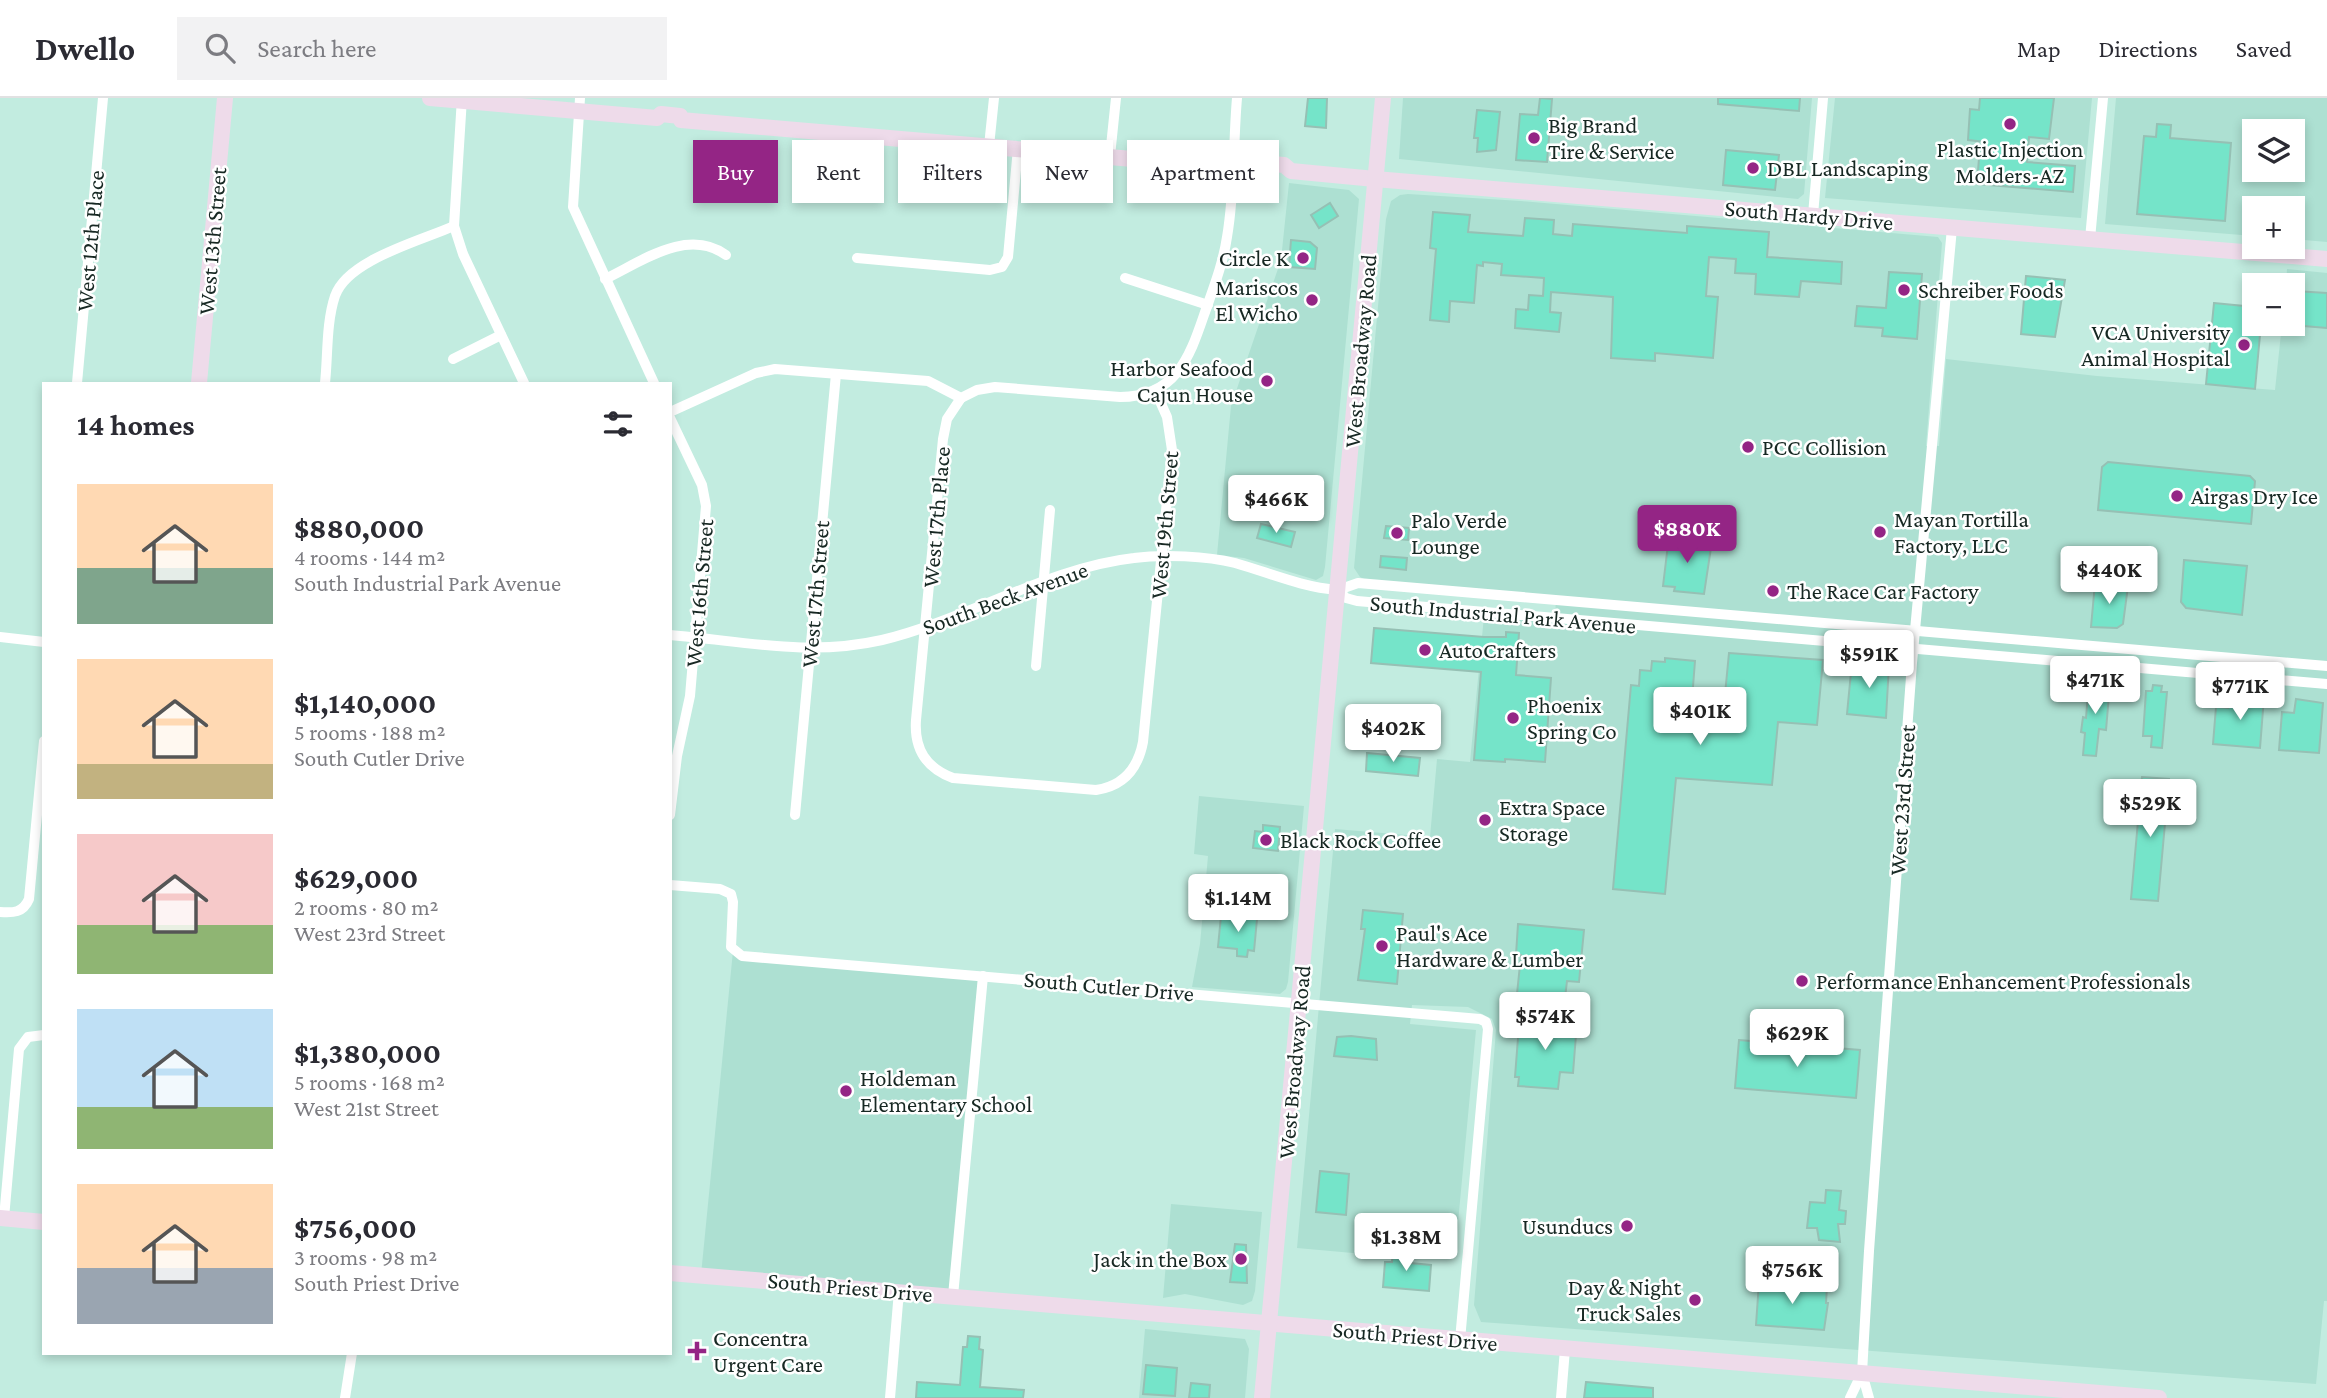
<!DOCTYPE html>
<meta charset="utf-8">
<style>
:root{--surface:#fff;--page:#f2f2f3;--text:#2b2b33;--muted:#7c7c81;--line:#e1e1e2;--accent:#942585}
body{margin:0;font-family:"Crimson Pro",serif;background:var(--page);color:var(--text);height:100vh;display:flex;flex-direction:column;font-size:26px;white-space:nowrap}
*{box-sizing:border-box;margin:0}
p{font-size:23px;color:var(--muted)}
.icon{flex:none;width:38px;height:38px;fill:none;stroke:currentColor;stroke-width:2;stroke-linecap:round;stroke-linejoin:round}
.map{position:relative;flex:1;overflow:hidden}
.details{position:absolute;left:42px;top:284px;width:630px;height:973px;display:flex;flex-direction:column;background:var(--surface);border-radius:0px;box-shadow:0 4px 10px #0003}
.details>*{flex:none}
.guide{position:absolute;left:693px;top:42px;width:665px;height:63px;display:flex;gap:14px}
.fabs{position:absolute;left:2242px;top:21px;display:grid;gap:14px}
.fabs a{display:grid;place-items:center;width:63px;height:63px;border-radius:0px;background:var(--surface);box-shadow:0 4px 10px #0003;font-size:35px}
.price{position:absolute;translate:-50% -60px;padding:0 16px;border-radius:7px;background:#fff;color:#222;font-size:23px;line-height:46px;filter:drop-shadow(0 2px 4px #0008)}
.price::after{content:'';position:absolute;left:50%;top:42px;width:21px;height:16px;margin-left:-10px;background:inherit;clip-path:polygon(0 0,100% 0,50% 100%)}
.price.current{background:var(--accent);color:#fff}
ul{padding:0;list-style:none}
li{display:flex;align-items:center;gap:21px;height:175px;padding:0 35px}
li span{display:grid;place-items:center;flex:none;width:196px;height:140px;border-radius:0px;color:#555}
li>.icon{margin-inline-start:auto}
span .icon{width:84px;height:84px;fill:#fffc;stroke-width:1}
li b{font-size:30px}
h2{display:flex;justify-content:space-between;align-items:center;height:84px;padding:0 35px;font-size:30px}
.chip{padding:0 24px;border-radius:0px;background:var(--surface);box-shadow:0 4px 10px #0003;font-size:24px;line-height:63px}
.chip.current{background:var(--accent);color:#fff}
header{display:flex;align-items:center;gap:42px;box-sizing:border-box;height:98px;padding:0 35px;background:var(--surface);border-bottom:2px solid var(--line)}
header strong{font-size:33px}
nav{display:flex;gap:38px;margin-inline-start:auto;font-size:24px}
.search{width:490px;height:63px;background:var(--page);display:flex;align-items:center;gap:18px;box-sizing:border-box;padding:0 24px;border-radius:0px;color:var(--muted);font-size:26px}
.map>svg:first-child{display:block}
.built{fill:#ade0d2;fill-rule:evenodd}
.building{fill:#75e4c9;stroke:#96c0b4;stroke-width:2}
.lines{fill:none;stroke-linecap:round;stroke-linejoin:round}
.street{stroke:#fff;stroke-width:10}
.secondary{stroke:#eedbea;stroke-width:16}
.poi-dot{fill:#942585;stroke:#fff;stroke-width:2.5}
.labels{text-anchor:middle;dominant-baseline:central;stroke-width:5;stroke-linejoin:round;paint-order:stroke}
.poi-label{font-size:23px;fill:#172823;stroke:#fff;text-anchor:start}
.street-label{font-size:23px;fill:#172823;stroke:#fff}
</style>
<header>
<strong>Dwello</strong>
<div class="search"><svg class="icon" aria-label="search" viewBox="0 0 24 24"><circle cx="10" cy="10" r="6"/><path d="M15 15l6 6"/></svg>Search here</div>
<nav><a>Map</a><a>Directions</a><a>Saved</a></nav>
</header>
<div class="map">
<svg width="2327" height="1300" viewBox="0 0 2327 1300">
<rect width="100%" height="100%" fill="#c2ece0"/>
<g class="built">
<path d="M 1403,0 L 1812,0 L 1804,96 L 1798,101 L 1399,61 Z"/>
<path d="M 1835,0 L 2092,0 L 2081,120 L 1825,100 Z"/>
<path d="M 2116,0 L 2327,0 L 2327,144 L 2293,141 L 2292,110 L 2254,110 L 2254,138 L 2105,126 ZM 2254,33 L 2292,33 L 2292,72 L 2254,72 Z"/>
<path d="M 1289,85 L 1349,92 L 1359,101 L 1325,469 L 1323,478 L 1316,482 L 1244,460 L 1217,457 L 1231,308 L 1281,162 Z"/>
<path d="M 1408,96 L 1521,103 L 1938,139 L 1942,145 L 1926,348 L 1939,348 L 1946,261 L 2097,278 L 2275,292 L 2282,226 L 2292,226 L 2292,187 L 2286,187 L 2287,171 L 2327,175 L 2327,1203 L 2324,1203 L 2316,1286 L 1481,1224 L 1474,1207 L 1496,932 L 1492,921 L 1468,909 L 1412,907 L 1410,926 L 1476,932 L 1456,1146 L 1377,1139 L 1375,1157 L 1297,1150 L 1335,731 L 1430,739 L 1437,661 L 1470,664 L 1484,518 L 1555,523 L 1556,498 L 1366,482 L 1360,479 L 1354,470 L 1386,121 L 1391,103 L 1400,97 Z"/>
<path d="M 1199,698 L 1304,708 L 1288,884 L 1286,891 L 1280,896 L 1192,889 L 1200,846 L 1208,758 L 1194,756 Z"/>
<path d="M 733,853 L 983,878 L 953,1198 L 701,1177 Z"/>
<path d="M 1171,1106 L 1262,1114 L 1255,1193 L 1252,1203 L 1243,1207 L 1185,1196 L 1163,1200 Z"/>
<path d="M 1145,1231 L 1245,1241 L 1249,1251 L 1245,1300 L 1139,1300 Z"/>
</g>
<g class="building">
<path d="M 1308,0 L 1327,0 L 1326,30 L 1305,28 Z"/>
<path d="M 1540,0 L 1552,1 L 1547,64 L 1516,62 L 1520,16 L 1538,17 Z"/>
<path d="M 1718,0 L 1800,0 L 1799,13 L 1718,6 Z"/>
<path d="M 1980,0 L 2054,0 L 2049,41 L 2029,39 L 2027,64 L 2075,68 L 2073,94 L 1977,86 L 1979,60 L 1984,60 L 1985,44 L 1968,42 L 1970,11 L 1979,12 Z"/>
<path d="M 1477,12 L 1500,14 L 1496,52 L 1477,54 L 1478,40 L 1474,40 Z"/>
<path d="M 2157,26 L 2171,27 L 2170,40 L 2231,45 L 2225,123 L 2137,116 L 2144,38 L 2156,39 Z"/>
<path d="M 1726,52 L 1779,57 L 1778,65 L 1782,65 L 1782,75 L 1777,75 L 1775,92 L 1723,87 Z"/>
<path d="M 1330,105 L 1338,118 L 1319,130 L 1311,117 Z"/>
<path d="M 1433,114 L 1470,117 L 1468,134 L 1523,138 L 1525,120 L 1554,122 L 1553,136 L 1572,138 L 1573,126 L 1687,135 L 1687,128 L 1769,134 L 1767,159 L 1842,164 L 1841,186 L 1801,183 L 1799,199 L 1755,196 L 1756,176 L 1735,175 L 1736,161 L 1709,159 L 1706,198 L 1718,199 L 1713,260 L 1655,255 L 1655,263 L 1611,260 L 1613,199 L 1551,194 L 1550,214 L 1561,215 L 1559,234 L 1515,230 L 1516,211 L 1528,212 L 1529,197 L 1543,198 L 1544,180 L 1501,177 L 1502,166 L 1483,164 L 1483,168 L 1477,167 L 1474,205 L 1450,203 L 1449,224 L 1430,222 L 1436,151 L 1430,150 Z"/>
<path d="M 1291,142 L 1310,144 L 1317,150 L 1315,171 L 1289,169 Z"/>
<path d="M 1889,174 L 1922,176 L 1917,241 L 1882,238 L 1883,230 L 1855,228 L 1857,208 L 1886,210 Z"/>
<path d="M 2026,178 L 2065,182 L 2055,239 L 2021,236 Z"/>
<path d="M 2295,193 L 2327,195 L 2327,230 L 2292,227 Z"/>
<path d="M 2214,205 L 2254,209 L 2254,226 L 2261,226 L 2255,291 L 2206,286 Z"/>
<path d="M 2108,364 L 2250,378 L 2255,383 L 2251,426 L 2098,412 L 2102,369 Z"/>
<path d="M 1261,426 L 1295,434 L 1291,449 L 1257,440 Z"/>
<path d="M 1386,428 L 1409,430 L 1408,442 L 1384,440 Z"/>
<path d="M 1669,438 L 1712,443 L 1704,496 L 1674,493 L 1675,489 L 1663,488 Z"/>
<path d="M 1381,458 L 1407,460 L 1406,472 L 1380,469 Z"/>
<path d="M 2184,462 L 2247,468 L 2242,517 L 2186,510 L 2181,504 Z"/>
<path d="M 2095,485 L 2128,488 L 2123,526 L 2117,530 L 2091,529 Z"/>
<path d="M 1374,530 L 1484,539 L 1506,539 L 1506,534 L 1519,535 L 1516,577 L 1551,580 L 1545,664 L 1505,661 L 1505,664 L 1474,662 L 1481,574 L 1371,565 Z"/>
<path d="M 1729,555 L 1823,562 L 1817,627 L 1778,624 L 1772,687 L 1676,680 L 1665,796 L 1613,791 L 1631,587 L 1639,588 L 1640,572 L 1651,573 L 1652,563 L 1665,564 L 1665,560 L 1695,563 L 1691,614 L 1723,617 Z"/>
<path d="M 1852,564 L 1889,567 L 1886,620 L 1847,616 Z"/>
<path d="M 2089,583 L 2110,585 L 2106,632 L 2099,631 L 2096,658 L 2083,657 L 2085,635 L 2081,634 L 2083,619 L 2086,620 Z"/>
<path d="M 2153,587 L 2162,588 L 2161,594 L 2167,594 L 2162,650 L 2151,649 L 2152,638 L 2143,638 L 2146,593 L 2152,593 Z"/>
<path d="M 2230,596 L 2264,599 L 2260,650 L 2213,646 L 2216,609 L 2228,610 Z"/>
<path d="M 2296,601 L 2323,605 L 2319,655 L 2279,652 L 2282,614 L 2294,615 Z"/>
<path d="M 1367,655 L 1420,660 L 1418,678 L 1366,673 Z"/>
<path d="M 2142,679 L 2169,681 L 2158,803 L 2131,801 Z"/>
<path d="M 1263,727 L 1280,729 L 1278,753 L 1253,750 L 1255,733 L 1263,734 Z"/>
<path d="M 1363,812 L 1403,816 L 1397,886 L 1358,882 L 1365,831 L 1361,831 Z"/>
<path d="M 1221,818 L 1257,821 L 1254,853 L 1248,852 L 1247,859 L 1237,858 L 1237,851 L 1218,849 Z"/>
<path d="M 1518,826 L 1584,832 L 1579,884 L 1567,883 L 1565,900 L 1517,896 L 1521,857 L 1516,857 Z"/>
<path d="M 1525,919 L 1577,924 L 1573,975 L 1560,974 L 1558,991 L 1518,988 L 1519,979 L 1515,979 L 1519,927 L 1524,927 Z"/>
<path d="M 1351,938 L 1376,941 L 1377,962 L 1334,958 L 1337,939 Z"/>
<path d="M 1739,942 L 1860,952 L 1856,1000 L 1735,990 Z"/>
<path d="M 1320,1073 L 1349,1076 L 1346,1117 L 1316,1114 Z"/>
<path d="M 1826,1092 L 1841,1093 L 1839,1112 L 1846,1113 L 1845,1126 L 1838,1126 L 1840,1144 L 1819,1142 L 1817,1130 L 1807,1130 L 1810,1104 L 1825,1105 Z"/>
<path d="M 1235,1146 L 1246,1147 L 1247,1185 L 1230,1184 Z"/>
<path d="M 1393,1152 L 1411,1153 L 1410,1165 L 1431,1167 L 1429,1193 L 1383,1189 L 1385,1164 L 1392,1164 Z"/>
<path d="M 1759,1184 L 1827,1188 L 1826,1205 L 1828,1205 L 1824,1232 L 1756,1227 Z"/>
<path d="M 968,1238 L 980,1239 L 979,1251 L 983,1252 L 980,1289 L 1024,1292 L 1023,1300 L 916,1300 L 917,1284 L 960,1287 L 963,1249 L 967,1249 Z"/>
<path d="M 1146,1267 L 1177,1270 L 1175,1298 L 1143,1296 Z"/>
<path d="M 1586,1284 L 1653,1290 L 1653,1300 L 1584,1300 Z"/>
<path d="M 1191,1285 L 1210,1287 L 1209,1300 L 1189,1300 Z"/>
</g>
<g class="lines">
<g class="street">
<path d="M 462,0 L 454,128 L 463,156 L 524,285"/>
<path d="M 580,0 L 573,109 L 654,285"/>
<path d="M 989,48 L 994,0"/>
<path d="M 1110,58 L 1116,0"/>
<path d="M 1813,117 L 1823,0"/>
<path d="M 2090,141 L 2103,0"/>
<path d="M 857,160 L 990,172 L 1002,169 L 1008,159 L 1018,50"/>
<path d="M 1125,180 L 1208,207"/>
<path d="M 605,181 C 641,164 687,129 726,157"/>
<path d="M 453,261 L 501,237"/>
<path d="M 77,285 L 103,0"/>
<path d="M 325,285 C 328,258 326,225 335,198 C 347,162 420,143 454,128"/>
<path d="M 961,300 L 947,321 L 943,341 L 916,622 C 914,651 926,670 953,680 L 1096,692 C 1124,688 1138,670 1143,644 L 1172,352 L 1167,319 L 1155,292"/>
<path d="M 670,314 L 756,275 L 775,271 L 928,283 L 961,300 L 977,292 L 995,289 L 1120,299 C 1175,299 1189,261 1204,217 C 1213,191 1223,166 1227,139 C 1235,93 1233,46 1237,0"/>
<path d="M 670,320 L 702,387 L 706,408 L 690,598 L 677,658 L 670,717"/>
<path d="M 1338,492 L 1346,500 L 1357,503 L 2327,586"/>
<path d="M 1338,492 L 1358,485 L 2327,568"/>
<path d="M 670,537 C 744,543 807,559 882,542 C 965,522 1051,469 1134,460 C 1163,456 1207,458 1235,465 C 1270,475 1301,489 1338,492"/>
<path d="M 0,539 L 44,544"/>
<path d="M 1036,568 L 1050,412"/>
<path d="M 795,717 L 836,276"/>
<path d="M 670,787 L 720,791 L 731,796 L 733,804 L 731,849 L 742,858 L 1480,921 L 1486,924 L 1488,931 L 1460,1242"/>
<path d="M 0,814 C 13,815 23,815 29,801 L 44,643"/>
<path d="M 4,1120 L 19,951 L 28,939 L 44,937"/>
<path d="M 953,1198 L 983,878"/>
<path d="M 345,1300 L 352,1255"/>
<path d="M 890,1300 L 899,1193"/>
<path d="M 1561,1300 L 1565,1251"/>
<path d="M 1850,1300 L 1862,1275"/>
<path d="M 1869,1300 L 1862,1275 L 1869,1153 L 1912,565 L 1952,130"/>
</g>
<g class="secondary">
<path d="M 430,0 L 657,20 L 661,16 L 680,18 L 681,22 L 1179,65"/>
<path d="M 1171,63 C 1209,58 1246,64 1284,67 L 1291,73 L 1375,81 L 2327,161"/>
<path d="M 199,285 L 225,0"/>
<path d="M 0,1120 L 44,1124"/>
<path d="M 670,1175 L 2159,1300"/>
<path d="M 1262,1300 L 1383,0"/>
</g>
</g>
<g class="poi-dot">
<circle cx="2010" cy="26" r="7"/>
<circle cx="1534" cy="40" r="7"/>
<circle cx="1753" cy="70" r="7"/>
<circle cx="1303" cy="160" r="7"/>
<circle cx="1904" cy="192" r="7"/>
<circle cx="1312" cy="202" r="7"/>
<circle cx="2244" cy="247" r="7"/>
<circle cx="1267" cy="283" r="7"/>
<circle cx="1748" cy="349" r="7"/>
<circle cx="2177" cy="398" r="7"/>
<circle cx="1880" cy="434" r="7"/>
<circle cx="1397" cy="435" r="7"/>
<circle cx="1773" cy="493" r="7"/>
<circle cx="1425" cy="552" r="7"/>
<circle cx="1513" cy="620" r="7"/>
<circle cx="1485" cy="722" r="7"/>
<circle cx="1266" cy="742" r="7"/>
<circle cx="1382" cy="848" r="7"/>
<circle cx="1802" cy="883" r="7"/>
<circle cx="846" cy="993" r="7"/>
<circle cx="1627" cy="1128" r="7"/>
<circle cx="1241" cy="1161" r="7"/>
<circle cx="1695" cy="1202" r="7"/>
<path d="M693.5 1242.5h7v7h7v7h-7v7h-7v-7h-7v-7h7z"/>
</g>
<g class="labels">
<g class="poi-label">
<text x="1548" y="27">Big Brand<tspan x="1548" dy="26">Tire &amp; Service</tspan></text>
<text x="2010" y="51" text-anchor="middle">Plastic Injection<tspan x="2010" dy="26">Molders-AZ</tspan></text>
<text x="1767" y="70">DBL Landscaping</text>
<text x="1289" y="160" text-anchor="end">Circle K</text>
<text x="1298" y="189" text-anchor="end">Mariscos<tspan x="1298" dy="26">El Wicho</tspan></text>
<text x="1918" y="192">Schreiber Foods</text>
<text x="2230" y="234" text-anchor="end">VCA University<tspan x="2230" dy="26">Animal Hospital</tspan></text>
<text x="1253" y="270" text-anchor="end">Harbor Seafood<tspan x="1253" dy="26">Cajun House</tspan></text>
<text x="1762" y="349">PCC Collision</text>
<text x="2191" y="398">Airgas Dry Ice</text>
<text x="1894" y="421">Mayan Tortilla<tspan x="1894" dy="26">Factory, LLC</tspan></text>
<text x="1411" y="422">Palo Verde<tspan x="1411" dy="26">Lounge</tspan></text>
<text x="1787" y="493">The Race Car Factory</text>
<text x="1439" y="552">AutoCrafters</text>
<text x="1527" y="607">Phoenix<tspan x="1527" dy="26">Spring Co</tspan></text>
<text x="1499" y="709">Extra Space<tspan x="1499" dy="26">Storage</tspan></text>
<text x="1280" y="742">Black Rock Coffee</text>
<text x="1396" y="835">Paul's Ace<tspan x="1396" dy="26">Hardware &amp; Lumber</tspan></text>
<text x="1816" y="883">Performance Enhancement Professionals</text>
<text x="860" y="980">Holdeman<tspan x="860" dy="26">Elementary School</tspan></text>
<text x="1613" y="1128" text-anchor="end">Usunducs</text>
<text x="1227" y="1161" text-anchor="end">Jack in the Box</text>
<text x="1681" y="1189" text-anchor="end">Day &amp; Night<tspan x="1681" dy="26">Truck Sales</tspan></text>
<text x="713" y="1240">Concentra<tspan x="713" dy="26">Urgent Care</tspan></text>
</g>
<g class="street-label">
<text transform="translate(1809 117) rotate(5)">South Hardy Drive</text>
<text transform="translate(90 143) rotate(-85)">West 12th Place</text>
<text transform="translate(212 143) rotate(-85)">West 13th Street</text>
<text transform="translate(1360 253) rotate(-85)">West Broadway Road</text>
<text transform="translate(936 419) rotate(-85)">West 17th Place</text>
<text transform="translate(1164 427) rotate(-85)">West 19th Street</text>
<text transform="translate(699 495) rotate(-85)">West 16th Street</text>
<text transform="translate(815 496) rotate(-85)">West 17th Street</text>
<text transform="translate(1005 500) rotate(-20)">South Beck Avenue</text>
<text transform="translate(1503 516) rotate(5)">South Industrial Park Avenue</text>
<text transform="translate(1902 702) rotate(-86)">West 23rd Street</text>
<text transform="translate(1109 888) rotate(5)">South Cutler Drive</text>
<text transform="translate(1294 964) rotate(-85)">West Broadway Road</text>
<text transform="translate(850 1189) rotate(5)">South Priest Drive</text>
<text transform="translate(1415 1238) rotate(5)">South Priest Drive</text>
</g>
</g>
</svg>
<div class="fabs">
<a><svg class="icon" aria-label="layers" viewBox="0 0 24 24"><path d="M12 4l9 5-9 5-9-5zM3 14l9 5 9-5"/></svg></a>
<a>+</a>
<a>−</a>
</div>
<b class="price" style="left:1276px;top:437px">$466K</b>
<b class="price current" style="left:1687px;top:467px">$880K</b>
<b class="price" style="left:2109px;top:508px">$440K</b>
<b class="price" style="left:1869px;top:592px">$591K</b>
<b class="price" style="left:2095px;top:618px">$471K</b>
<b class="price" style="left:2240px;top:624px">$771K</b>
<b class="price" style="left:1700px;top:649px">$401K</b>
<b class="price" style="left:1393px;top:666px">$402K</b>
<b class="price" style="left:2150px;top:741px">$529K</b>
<b class="price" style="left:1238px;top:836px">$1.14M</b>
<b class="price" style="left:1545px;top:954px">$574K</b>
<b class="price" style="left:1797px;top:971px">$629K</b>
<b class="price" style="left:1406px;top:1175px">$1.38M</b>
<b class="price" style="left:1792px;top:1208px">$756K</b>
<div class="guide">
<a class="chip current">Buy</a>
<a class="chip">Rent</a>
<a class="chip">Filters</a>
<a class="chip">New</a>
<a class="chip">Apartment</a>
</div>
<section class="details">
<h2>14 homes<svg class="icon" aria-label="filters" viewBox="0 0 24 24"><path d="M4 7h16M4 17h16"/><circle cx="9" cy="7" r="2"/><circle cx="15" cy="17" r="2"/></svg></h2>
<ul>
<li><span style="background:linear-gradient(#ffd9b3 60%,#7fa58c 0)"><svg class="icon" aria-label="home" viewBox="0 0 24 24"><path d="M3 11l9-7 9 7M6 9v11h12V9"/></svg></span><div><b>$880,000</b><p>4 rooms · 144 m²</p><p>South Industrial Park Avenue</p></div></li>
<li><span style="background:linear-gradient(#ffd9b3 75%,#c2b280 0)"><svg class="icon" aria-label="home" viewBox="0 0 24 24"><path d="M3 11l9-7 9 7M6 9v11h12V9"/></svg></span><div><b>$1,140,000</b><p>5 rooms · 188 m²</p><p>South Cutler Drive</p></div></li>
<li><span style="background:linear-gradient(#f6c9c9 65%,#8fb573 0)"><svg class="icon" aria-label="home" viewBox="0 0 24 24"><path d="M3 11l9-7 9 7M6 9v11h12V9"/></svg></span><div><b>$629,000</b><p>2 rooms · 80 m²</p><p>West 23rd Street</p></div></li>
<li><span style="background:linear-gradient(#bfe0f5 70%,#8fb573 0)"><svg class="icon" aria-label="home" viewBox="0 0 24 24"><path d="M3 11l9-7 9 7M6 9v11h12V9"/></svg></span><div><b>$1,380,000</b><p>5 rooms · 168 m²</p><p>West 21st Street</p></div></li>
<li><span style="background:linear-gradient(#ffd9b3 60%,#9aa5b1 0)"><svg class="icon" aria-label="home" viewBox="0 0 24 24"><path d="M3 11l9-7 9 7M6 9v11h12V9"/></svg></span><div><b>$756,000</b><p>3 rooms · 98 m²</p><p>South Priest Drive</p></div></li>
</ul>
</section>
</div>
